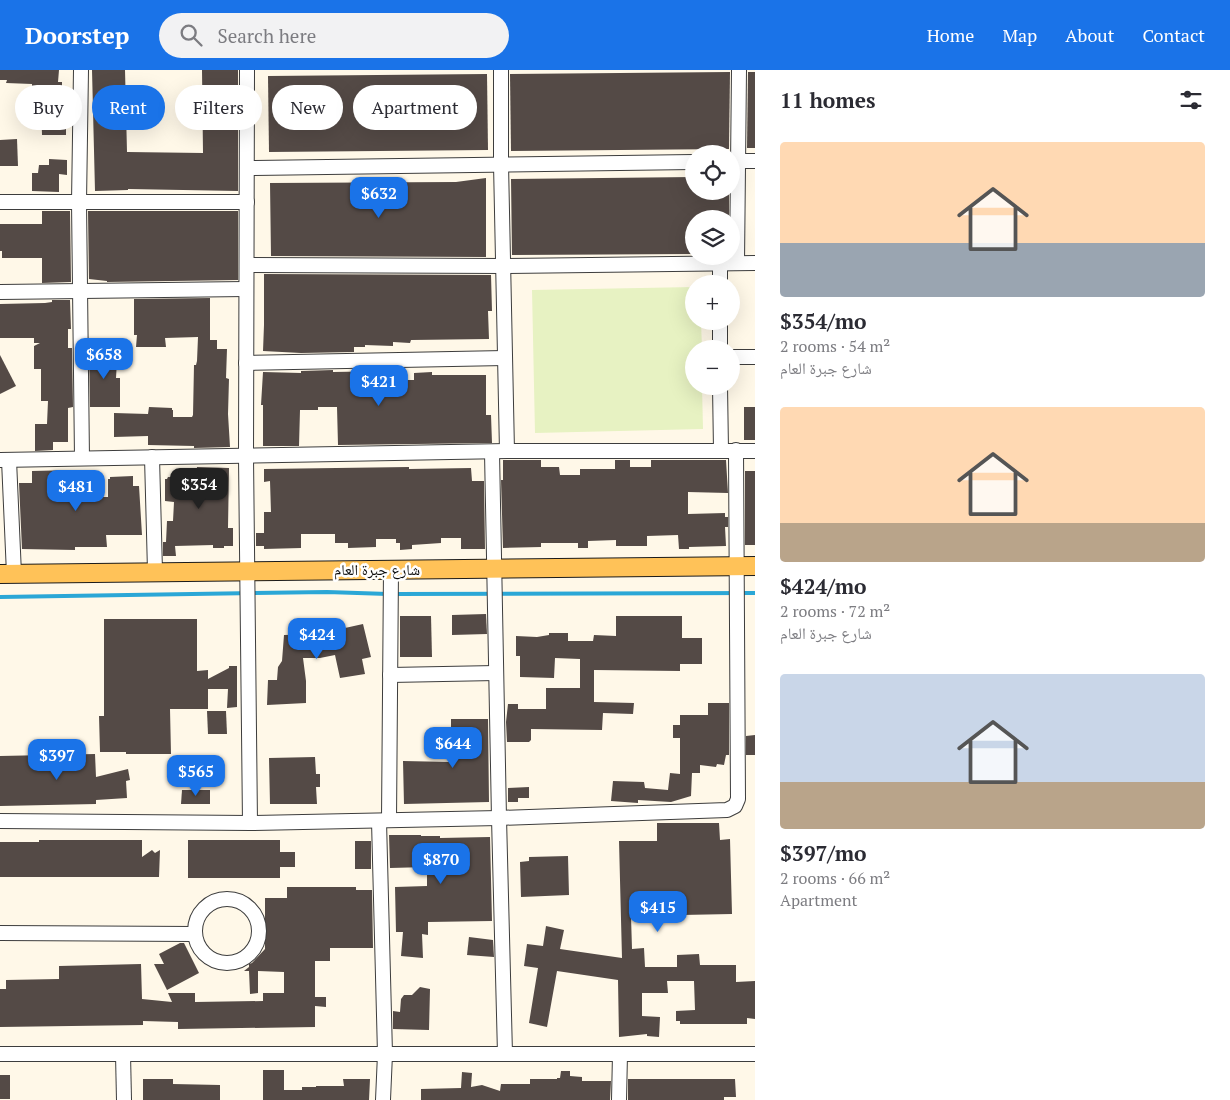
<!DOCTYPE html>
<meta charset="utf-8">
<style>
:root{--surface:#fff;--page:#f2f2f3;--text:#2b2b33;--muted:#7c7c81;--accent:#1a73e8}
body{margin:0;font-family:"PT Serif","Noto Naskh Arabic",serif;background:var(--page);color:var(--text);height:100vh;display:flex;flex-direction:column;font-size:19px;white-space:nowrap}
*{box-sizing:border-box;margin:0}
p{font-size:16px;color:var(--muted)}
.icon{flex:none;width:28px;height:28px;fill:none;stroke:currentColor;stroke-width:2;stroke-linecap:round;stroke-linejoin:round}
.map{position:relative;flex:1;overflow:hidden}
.sheet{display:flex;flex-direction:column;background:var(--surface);width:475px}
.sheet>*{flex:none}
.top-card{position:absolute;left:15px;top:15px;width:475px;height:45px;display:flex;gap:10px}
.controls{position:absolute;left:685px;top:75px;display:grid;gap:10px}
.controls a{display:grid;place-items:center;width:55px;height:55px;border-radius:50%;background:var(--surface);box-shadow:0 5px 20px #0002;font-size:25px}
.price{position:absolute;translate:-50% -42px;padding:0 11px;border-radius:10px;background:var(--accent);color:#fff;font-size:16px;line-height:32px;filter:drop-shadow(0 1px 2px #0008)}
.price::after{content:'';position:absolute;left:50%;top:30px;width:15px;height:11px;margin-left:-8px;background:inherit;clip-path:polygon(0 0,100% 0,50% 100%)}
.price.on{background:#222;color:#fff}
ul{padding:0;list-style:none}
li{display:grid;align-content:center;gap:10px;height:265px;padding:0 25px}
li span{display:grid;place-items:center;height:155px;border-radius:5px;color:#555}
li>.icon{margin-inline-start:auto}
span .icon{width:90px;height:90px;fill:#fffc;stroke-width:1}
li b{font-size:21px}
h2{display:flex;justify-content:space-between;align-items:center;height:60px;padding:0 25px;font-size:21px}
.tag{padding:0 18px;border-radius:22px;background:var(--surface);box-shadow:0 5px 20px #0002;font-size:18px;line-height:45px}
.tag.on{background:var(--accent);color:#fff}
header{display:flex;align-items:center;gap:30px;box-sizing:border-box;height:70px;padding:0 25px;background:var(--accent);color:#fff}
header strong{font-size:24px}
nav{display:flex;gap:28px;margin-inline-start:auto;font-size:18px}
.search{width:350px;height:45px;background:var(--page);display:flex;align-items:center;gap:12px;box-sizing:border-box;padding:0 18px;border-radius:28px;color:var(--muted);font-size:19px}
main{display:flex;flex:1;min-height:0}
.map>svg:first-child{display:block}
.pitch{fill:#e7f2c2}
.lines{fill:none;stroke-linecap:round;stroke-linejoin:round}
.stream{stroke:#2ba7d6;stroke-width:4}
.building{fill:#544a46}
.minor-casing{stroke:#3d3d3d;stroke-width:16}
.major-casing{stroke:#1b1b1b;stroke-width:20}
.minor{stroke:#fff;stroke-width:14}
.major{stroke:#ffc258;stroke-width:18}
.labels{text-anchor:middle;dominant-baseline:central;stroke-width:5;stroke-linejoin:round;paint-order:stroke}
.street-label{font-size:15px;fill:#0a0a0a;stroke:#fff}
</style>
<header>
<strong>Doorstep</strong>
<div class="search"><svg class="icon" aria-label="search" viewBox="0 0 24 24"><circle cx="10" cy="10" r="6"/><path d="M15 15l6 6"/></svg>Search here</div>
<nav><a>Home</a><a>Map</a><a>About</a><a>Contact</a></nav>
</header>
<main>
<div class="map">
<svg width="755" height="1030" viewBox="0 0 755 1030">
<rect width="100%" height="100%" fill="#fff8e8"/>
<path class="pitch" d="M 694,217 L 694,251 L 701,251 L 702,279 L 694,279 L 694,316 L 702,316 L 703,359 L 535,363 L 532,220 Z"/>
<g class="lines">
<g class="stream">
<path d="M 395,524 L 755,523"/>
<path d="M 0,527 L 327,522 L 388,524"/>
</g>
</g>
<g class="building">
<path d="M 0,0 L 59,0 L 58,12 L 62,12 L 62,24 L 69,24 L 68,34 L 66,34 L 66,65 L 42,65 L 41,33 L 32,33 L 32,14 L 6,13 L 7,10 L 0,10 Z"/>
<path d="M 92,0 L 125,0 L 127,82 L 203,83 L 202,0 L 238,0 L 238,121 L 128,119 L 128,120 L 95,121 Z"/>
<path d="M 730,2 L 729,79 L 511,81 L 510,4 Z"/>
<path d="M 748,2 L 755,2 L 755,78 L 747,78 Z"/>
<path d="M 487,4 L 488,80 L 269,82 L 268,6 Z"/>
<path d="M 17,69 L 18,96 L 0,96 L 0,70 Z"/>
<path d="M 49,89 L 67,90 L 67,105 L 59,104 L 59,122 L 32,121 L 32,103 L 38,103 L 39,95 L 49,95 Z"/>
<path d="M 694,107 L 694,121 L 729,121 L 729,149 L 694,149 L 694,184 L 512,185 L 511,109 Z"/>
<path d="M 486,108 L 486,187 L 271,186 L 270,113 L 456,112 Z"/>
<path d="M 42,141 L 70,141 L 71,212 L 42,213 L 42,188 L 2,188 L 2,181 L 0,181 L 0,154 L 42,154 Z"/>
<path d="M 88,141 L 238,141 L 238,210 L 107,212 L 107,211 L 89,209 Z"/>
<path d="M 264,204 L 491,205 L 492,241 L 488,241 L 489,269 L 411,270 L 410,273 L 393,272 L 393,276 L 365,275 L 365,277 L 354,277 L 354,282 L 301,283 L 263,281 L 264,255 Z"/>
<path d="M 210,228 L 210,270 L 217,270 L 217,279 L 227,279 L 226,308 L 229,309 L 228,344 L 230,377 L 194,378 L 194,376 L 148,375 L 148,366 L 114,367 L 114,343 L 148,344 L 149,337 L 172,338 L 172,340 L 173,340 L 173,347 L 192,347 L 193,345 L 194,295 L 196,295 L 197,291 L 198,267 L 165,268 L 166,277 L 136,277 L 137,265 L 134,265 L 134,229 Z"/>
<path d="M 52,230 L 70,230 L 71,259 L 68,259 L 68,278 L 72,278 L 73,337 L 68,338 L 68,372 L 53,372 L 53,380 L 35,381 L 35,354 L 47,354 L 48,331 L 41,331 L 41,299 L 34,299 L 34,276 L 40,273 L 34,273 L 34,268 L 0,268 L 0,234 L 45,233 L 52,232 Z"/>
<path d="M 89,279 L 112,280 L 113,290 L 117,291 L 116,308 L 120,308 L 120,337 L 90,337 Z"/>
<path d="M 0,285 L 16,316 L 0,324 Z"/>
<path d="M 333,300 L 333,302 L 394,301 L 394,310 L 414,310 L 414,303 L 432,302 L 432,305 L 486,305 L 486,345 L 491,345 L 492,373 L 338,375 L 337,337 L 318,337 L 318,340 L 300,340 L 299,376 L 263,376 L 263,335 L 261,335 L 263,302 L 301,303 L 301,301 Z"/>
<rect x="744" y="337" width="11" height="33"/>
<path d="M 503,390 L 541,390 L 541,397 L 559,397 L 560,405 L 580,405 L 580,399 L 615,399 L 615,390 L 630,390 L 630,397 L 651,397 L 651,390 L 726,390 L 728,423 L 688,422 L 688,444 L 725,443 L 725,447 L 728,447 L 728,457 L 725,457 L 726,476 L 689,477 L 689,479 L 679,479 L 678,465 L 647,466 L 647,476 L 616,476 L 616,470 L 588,471 L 588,478 L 578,478 L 578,473 L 541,473 L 541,477 L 503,478 L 501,410 L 503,410 Z"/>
<path d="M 197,397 L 229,398 L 228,458 L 233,458 L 233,476 L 224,476 L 224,478 L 213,478 L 213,475 L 175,476 L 176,486 L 163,486 L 163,472 L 166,472 L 167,451 L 173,451 L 174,432 L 165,431 L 165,409 L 167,409 L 168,407 L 196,408 Z"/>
<path d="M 409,397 L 409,399 L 471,398 L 472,411 L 484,411 L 485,479 L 461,479 L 461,468 L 441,468 L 441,473 L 412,475 L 412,479 L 400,480 L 400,473 L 396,473 L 396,469 L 376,469 L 376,477 L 348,478 L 348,473 L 335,473 L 335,464 L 301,464 L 301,478 L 264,479 L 264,476 L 256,476 L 256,463 L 264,463 L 264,442 L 271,442 L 270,411 L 264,412 L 264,399 Z"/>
<path d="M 74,400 L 75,427 L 108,427 L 108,409 L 110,409 L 110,407 L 133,406 L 133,416 L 139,416 L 142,465 L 106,465 L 107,477 L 75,477 L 75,480 L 22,479 L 19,413 L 32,413 L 32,401 Z"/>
<rect x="745" y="401" width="10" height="74"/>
<path d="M 486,544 L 487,564 L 452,565 L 452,545 Z"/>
<path d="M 400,546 L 431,546 L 432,587 L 400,587 Z"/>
<path d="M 616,546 L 682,546 L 682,568 L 702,568 L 702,594 L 680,594 L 680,601 L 594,600 L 594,632 L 634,633 L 633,644 L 603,643 L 602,660 L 531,659 L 531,670 L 529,672 L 507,672 L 506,652 L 508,634 L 518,634 L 518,639 L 546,639 L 546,618 L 580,618 L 580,589 L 555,588 L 554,608 L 520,607 L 520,586 L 516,586 L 516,566 L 537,567 L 549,565 L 549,563 L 568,563 L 568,571 L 593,571 L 594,565 L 616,566 Z"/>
<path d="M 104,549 L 197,549 L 197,601 L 208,600 L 208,609 L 229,598 L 229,596 L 237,596 L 237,637 L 227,638 L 228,619 L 208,619 L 208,639 L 170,639 L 171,684 L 126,684 L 126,682 L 100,682 L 99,646 L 104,646 Z"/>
<path d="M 334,553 L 336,560 L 363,554 L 371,587 L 362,589 L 365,604 L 340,608 L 335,585 L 320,588 L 303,588 L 306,611 L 306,633 L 267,635 L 268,610 L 277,610 L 278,597 L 282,591 L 284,565 L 325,564 L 323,555 Z"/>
<path d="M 708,633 L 729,633 L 729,685 L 726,685 L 724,695 L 717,694 L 716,697 L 700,695 L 700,703 L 692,703 L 691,726 L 671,732 L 638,730 L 638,733 L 611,731 L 613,711 L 644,712 L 645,718 L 668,720 L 670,703 L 680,704 L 680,668 L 673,668 L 673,655 L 680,655 L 680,645 L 708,645 Z"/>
<path d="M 207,641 L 226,641 L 227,664 L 208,664 Z"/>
<path d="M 451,649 L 488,649 L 489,732 L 404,734 L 403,691 L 451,692 Z"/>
<path d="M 755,665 L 755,685 L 746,685 L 746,666 Z"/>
<path d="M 95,684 L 96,707 L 128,699 L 130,710 L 126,711 L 127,728 L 96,730 L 96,734 L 0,736 L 0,686 Z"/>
<path d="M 315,687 L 316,704 L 320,704 L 320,717 L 316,717 L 317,734 L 270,734 L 269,688 Z"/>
<path d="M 529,717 L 529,728 L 518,728 L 518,732 L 508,732 L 508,718 Z"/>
<path d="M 182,720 L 210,720 L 210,734 L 181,734 Z"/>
<path d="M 657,753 L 719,753 L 720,770 L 730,769 L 732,844 L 631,846 L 632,879 L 644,878 L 645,897 L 677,897 L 677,885 L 699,884 L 700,895 L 736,895 L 736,912 L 755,911 L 755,949 L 747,948 L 747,954 L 680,954 L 680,951 L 676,951 L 676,941 L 695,940 L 694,911 L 667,911 L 668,923 L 642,923 L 642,946 L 660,947 L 659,967 L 647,966 L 647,964 L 619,967 L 618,910 L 557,901 L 547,957 L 529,953 L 538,898 L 524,896 L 527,874 L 543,876 L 546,856 L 564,860 L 560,879 L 622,888 L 619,771 L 657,771 Z"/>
<path d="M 389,765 L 421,765 L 421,766 L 440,766 L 440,768 L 490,767 L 492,851 L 428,852 L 428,865 L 422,864 L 423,888 L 401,886 L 403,862 L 396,862 L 395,817 L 427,816 L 427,797 L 390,798 Z"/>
<path d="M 39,770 L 142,770 L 142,787 L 152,780 L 155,783 L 160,780 L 159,807 L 0,807 L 0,772 L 39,772 Z"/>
<path d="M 188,770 L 280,770 L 280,782 L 295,782 L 295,797 L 280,797 L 280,808 L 188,808 Z"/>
<rect x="355" y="771" width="16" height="28"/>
<path d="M 568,786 L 569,825 L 521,827 L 520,792 L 529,791 L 529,787 Z"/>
<path d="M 287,817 L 356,817 L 356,820 L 372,820 L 373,878 L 330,878 L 330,891 L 315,891 L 315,927 L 326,927 L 326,937 L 315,936 L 315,957 L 178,959 L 178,952 L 143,951 L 143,955 L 0,957 L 0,919 L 6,919 L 6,910 L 59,909 L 59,896 L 141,894 L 142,929 L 172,932 L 168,923 L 195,923 L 195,932 L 263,931 L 263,923 L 284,923 L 284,902 L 258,901 L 258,923 L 250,924 L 249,901 L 244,901 L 249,897 L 249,894 L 252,893 L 265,879 L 265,828 L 287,828 Z"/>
<path d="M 469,867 L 493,870 L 494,887 L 467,885 Z"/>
<path d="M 180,873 L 184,873 L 199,903 L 167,920 L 154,894 L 164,894 L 159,884 Z"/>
<path d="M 420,917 L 430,919 L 429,960 L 393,959 L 393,941 L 400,942 L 401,929 L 404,925 L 412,925 Z"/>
<path d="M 263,1000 L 284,1000 L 284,1020 L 302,1020 L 302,1017 L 316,1017 L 316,1016 L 344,1016 L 343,1009 L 370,1009 L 369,1030 L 263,1030 Z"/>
<path d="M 561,1001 L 570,1001 L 570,1006 L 582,1007 L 582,1011 L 611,1011 L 610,1030 L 421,1030 L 421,1019 L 461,1018 L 462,1002 L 472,1003 L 471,1017 L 482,1015 L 500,1021 L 501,1014 L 530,1014 L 530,1009 L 557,1009 L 557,1008 L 560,1008 Z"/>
<rect x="0" y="1005" width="10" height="24"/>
<path d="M 143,1009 L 173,1009 L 173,1014 L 220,1015 L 220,1030 L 143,1030 Z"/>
<path d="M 628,1009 L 735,1009 L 736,1027 L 724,1027 L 724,1030 L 628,1030 Z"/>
</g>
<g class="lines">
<g class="minor-casing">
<g id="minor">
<path d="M 81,0 L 79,132 L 82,388"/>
<path d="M 247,0 L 246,387 L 250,753"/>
<path d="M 501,0 L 501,94 L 507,381"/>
<path d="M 731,91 L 755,91"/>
<path d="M 247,98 L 694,92"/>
<path d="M 0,132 L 247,132"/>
<path d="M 737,193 L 739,0"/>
<path d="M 247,195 L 504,196 L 755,193"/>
<path d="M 720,214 L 720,193"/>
<path d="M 0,222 L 246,219"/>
<path d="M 720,279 L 720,251"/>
<path d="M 731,287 L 755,287"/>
<path d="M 246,293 L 505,288"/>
<path d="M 720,316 L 721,380"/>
<path d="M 492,382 L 499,748 L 505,984"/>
<path d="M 152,387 L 155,501"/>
<path d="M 0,390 L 507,381 L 755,381"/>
<path d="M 9,390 L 14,504"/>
<path d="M 390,605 L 496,603"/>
<path d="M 389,750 L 391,499"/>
<path d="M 0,751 L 250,753 L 499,748 L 727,740 L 735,736 L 738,729 L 736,380"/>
<path d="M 379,751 L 385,984 L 383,1030"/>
<circle cx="227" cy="861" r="32"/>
<path d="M 0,863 L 195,864"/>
<path d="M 0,984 L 755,984"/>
<path d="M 123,984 L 124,1030"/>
<path d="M 619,1030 L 620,984"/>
</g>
</g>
<g class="major-casing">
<path id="major" d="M 0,504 L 755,496"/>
</g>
<use href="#minor" class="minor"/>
<use href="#major" class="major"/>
</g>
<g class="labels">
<g class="street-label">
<text x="377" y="499">شارع جبرة العام</text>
</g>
</g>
</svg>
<div class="controls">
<a><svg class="icon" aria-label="locate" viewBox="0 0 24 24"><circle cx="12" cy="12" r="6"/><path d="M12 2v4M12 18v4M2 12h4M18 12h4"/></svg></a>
<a><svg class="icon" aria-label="layers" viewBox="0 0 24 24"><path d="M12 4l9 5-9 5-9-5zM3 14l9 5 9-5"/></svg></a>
<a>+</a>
<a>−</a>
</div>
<b class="price" style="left:379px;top:149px">$632</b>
<b class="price" style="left:104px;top:310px">$658</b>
<b class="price" style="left:379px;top:337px">$421</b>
<b class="price on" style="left:199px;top:440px">$354</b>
<b class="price" style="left:76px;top:442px">$481</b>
<b class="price" style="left:317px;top:590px">$424</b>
<b class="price" style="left:453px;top:699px">$644</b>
<b class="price" style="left:57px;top:711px">$397</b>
<b class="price" style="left:196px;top:727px">$565</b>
<b class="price" style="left:441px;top:815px">$870</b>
<b class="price" style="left:658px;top:863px">$415</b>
<div class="top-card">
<a class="tag">Buy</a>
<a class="tag on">Rent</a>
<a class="tag">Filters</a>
<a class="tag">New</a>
<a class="tag">Apartment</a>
</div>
</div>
<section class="sheet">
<h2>11 homes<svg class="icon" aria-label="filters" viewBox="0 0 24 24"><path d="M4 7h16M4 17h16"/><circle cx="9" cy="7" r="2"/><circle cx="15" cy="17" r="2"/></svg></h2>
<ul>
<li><span style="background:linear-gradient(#ffd9b3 65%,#9aa5b1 0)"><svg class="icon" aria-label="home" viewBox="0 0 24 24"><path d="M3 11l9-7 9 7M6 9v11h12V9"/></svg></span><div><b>$354/mo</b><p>2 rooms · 54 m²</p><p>شارع جبرة العام</p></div></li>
<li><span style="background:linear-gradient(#ffd9b3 75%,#b9a48a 0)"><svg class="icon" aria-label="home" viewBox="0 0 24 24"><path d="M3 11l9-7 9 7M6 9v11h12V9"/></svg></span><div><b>$424/mo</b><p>2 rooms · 72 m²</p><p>شارع جبرة العام</p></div></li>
<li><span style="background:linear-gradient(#c9d6e8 70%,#b9a48a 0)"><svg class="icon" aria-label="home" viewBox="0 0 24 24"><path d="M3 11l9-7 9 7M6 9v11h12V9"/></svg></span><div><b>$397/mo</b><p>2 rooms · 66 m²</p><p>Apartment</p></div></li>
</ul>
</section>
</main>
